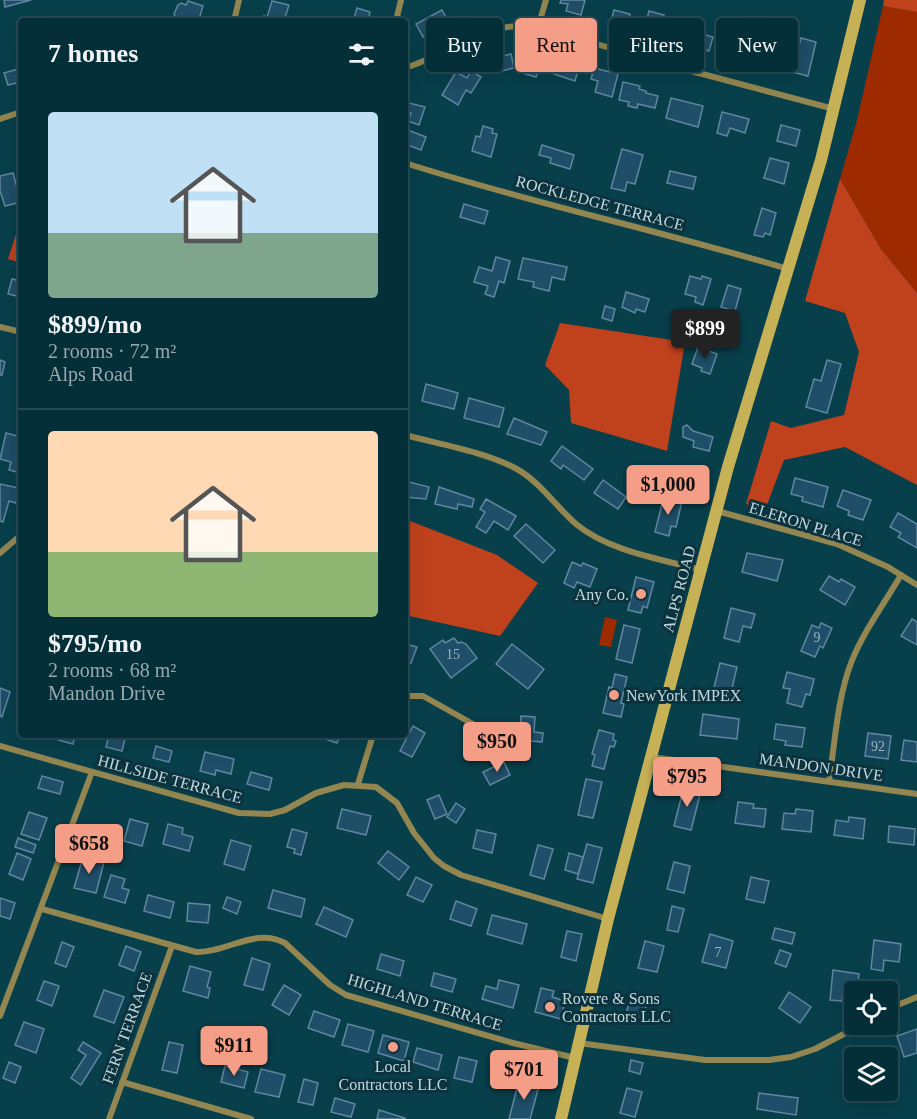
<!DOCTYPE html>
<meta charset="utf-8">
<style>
:root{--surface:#052f38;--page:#133b43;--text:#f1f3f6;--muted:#97a9ae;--line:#264a53;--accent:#f49e87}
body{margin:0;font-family:"Times New Roman",serif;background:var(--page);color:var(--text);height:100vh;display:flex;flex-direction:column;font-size:22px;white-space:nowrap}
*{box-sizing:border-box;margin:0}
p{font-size:20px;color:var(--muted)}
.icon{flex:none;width:33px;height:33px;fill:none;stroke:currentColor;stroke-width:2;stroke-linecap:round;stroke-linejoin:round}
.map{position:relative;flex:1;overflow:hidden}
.drawer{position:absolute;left:18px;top:18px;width:390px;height:720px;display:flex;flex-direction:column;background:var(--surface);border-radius:6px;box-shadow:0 6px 24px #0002,0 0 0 2px var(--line)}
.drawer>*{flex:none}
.hud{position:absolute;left:426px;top:18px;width:400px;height:54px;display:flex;gap:12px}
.buttons{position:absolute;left:844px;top:981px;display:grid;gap:12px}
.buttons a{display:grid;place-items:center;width:54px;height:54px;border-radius:6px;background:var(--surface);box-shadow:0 6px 24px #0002,0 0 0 2px var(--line);font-size:30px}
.price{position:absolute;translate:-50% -51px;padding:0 14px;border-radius:6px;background:var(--accent);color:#111;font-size:20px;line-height:39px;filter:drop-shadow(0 2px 3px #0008)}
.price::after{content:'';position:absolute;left:50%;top:36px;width:18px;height:14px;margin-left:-9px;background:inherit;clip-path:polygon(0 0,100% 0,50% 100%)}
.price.selected{background:#222;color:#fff}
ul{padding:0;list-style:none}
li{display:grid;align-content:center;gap:12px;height:318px;padding:0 30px}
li+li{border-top:2px solid var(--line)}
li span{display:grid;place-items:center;height:186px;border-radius:6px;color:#555}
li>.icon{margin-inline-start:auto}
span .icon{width:108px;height:108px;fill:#fffc;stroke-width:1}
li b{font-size:26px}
h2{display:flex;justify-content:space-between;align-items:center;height:72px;padding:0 30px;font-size:26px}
.chip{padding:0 21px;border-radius:6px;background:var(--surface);box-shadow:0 6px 24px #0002,0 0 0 2px var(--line);font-size:21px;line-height:54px}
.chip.selected{background:var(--accent);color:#111}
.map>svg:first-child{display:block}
.green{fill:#9e2a00}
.forest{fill:#bf421d}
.building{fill:#1f4e68;stroke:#60879f;stroke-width:1.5}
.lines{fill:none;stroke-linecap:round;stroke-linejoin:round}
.minor{stroke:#938650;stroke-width:6}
.secondary{stroke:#c7b156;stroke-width:12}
.poi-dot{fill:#f49e87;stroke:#0c333d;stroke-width:2}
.labels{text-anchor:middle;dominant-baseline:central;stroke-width:6;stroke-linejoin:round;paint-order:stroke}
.number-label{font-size:14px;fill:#98b6c2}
.street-label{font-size:16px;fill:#c0d9e0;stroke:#0c333d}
.poi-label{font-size:16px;fill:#c0d9e0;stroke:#0c333d;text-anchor:start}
</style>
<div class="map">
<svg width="917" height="1119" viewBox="0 0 917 1119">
<rect width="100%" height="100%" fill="#073f4b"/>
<g class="green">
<path d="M 883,6 L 917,12 L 917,293 L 881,249 L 840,179 L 857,120 Z"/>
<path d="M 605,617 L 617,620 L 611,647 L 599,645 Z"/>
</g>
<g class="forest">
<path d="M 884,0 L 917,0 L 917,12 L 883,6 Z"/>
<path d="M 840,179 L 881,249 L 917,293 L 917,485 L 845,447 L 784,460 L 765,510 L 746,504 L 771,421 L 791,428 L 844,415 L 859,352 L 845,313 L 805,301 Z"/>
<path d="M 21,219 L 21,263 L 8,259 Z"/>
<path d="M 560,323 L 685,342 L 667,451 L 571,423 L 569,390 L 545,365 Z"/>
<path d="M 405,519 L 497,555 L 538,583 L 500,636 L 405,615 Z"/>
</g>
<g class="building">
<path d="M 4,0 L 31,0 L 5,7 Z"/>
<path d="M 561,0 L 585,0 L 581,15 L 566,11 L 568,4 L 560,3 Z"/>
<path d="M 188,1 L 203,6 L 199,19 L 187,21 L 176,18 L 174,14 L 178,5 L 181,3 L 186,5 Z"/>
<path d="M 272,1 L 289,5 L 284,21 L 263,21 L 264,16 L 267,17 Z"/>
<path d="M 357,8 L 370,12 L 368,21 L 353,21 Z"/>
<path d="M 442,10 L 449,23 L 423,37 L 416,24 Z"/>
<path d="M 614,10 L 630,14 L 626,29 L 610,25 Z"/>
<path d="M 649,11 L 664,15 L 659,35 L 644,31 Z"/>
<path d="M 771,27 L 780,29 L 777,42 L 770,41 L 764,69 L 749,65 L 757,36 L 770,39 Z"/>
<path d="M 688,30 L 713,37 L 709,51 L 684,44 Z"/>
<path d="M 801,38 L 816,42 L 808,76 L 792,72 Z"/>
<path d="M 525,53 L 542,58 L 536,77 L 519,72 Z"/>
<path d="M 511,54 L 514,68 L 492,73 L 489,59 Z"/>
<path d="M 557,61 L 579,67 L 575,81 L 554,74 Z"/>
<path d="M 21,68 L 21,82 L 8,85 L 4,73 Z"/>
<path d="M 594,68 L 618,74 L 612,97 L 595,92 L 598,81 L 591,79 Z"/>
<path d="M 471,71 L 481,77 L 471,93 L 466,90 L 458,105 L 442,95 L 456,72 L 467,78 Z"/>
<path d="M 623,82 L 640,86 L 639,89 L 646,91 L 646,93 L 658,96 L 655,108 L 638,104 L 637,108 L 628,106 L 629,102 L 619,100 Z"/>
<path d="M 671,98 L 703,106 L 698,127 L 666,118 Z"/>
<path d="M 409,103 L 425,107 L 419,125 L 408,121 L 411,113 L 406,111 Z"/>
<path d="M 722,112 L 749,119 L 745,133 L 730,128 L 727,136 L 717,133 Z"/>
<path d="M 781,125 L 800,130 L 796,146 L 777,141 Z"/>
<path d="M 483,126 L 493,129 L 492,133 L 497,134 L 491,157 L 472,151 L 476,136 L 480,137 Z"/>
<path d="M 405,129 L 426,137 L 421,150 L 405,144 Z"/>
<path d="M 542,145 L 574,155 L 570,169 L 550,163 L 551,158 L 539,155 Z"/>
<path d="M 622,149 L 643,155 L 635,184 L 627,182 L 625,191 L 611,188 Z"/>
<path d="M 770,158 L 789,163 L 784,184 L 764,178 Z"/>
<path d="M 670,171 L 696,177 L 693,189 L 667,183 Z"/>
<path d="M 13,173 L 21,202 L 5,206 L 0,191 L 0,176 Z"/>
<path d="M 464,204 L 488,211 L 484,224 L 460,217 Z"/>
<path d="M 762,208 L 776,213 L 770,235 L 765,233 L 763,237 L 754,235 Z"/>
<path d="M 496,257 L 510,261 L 504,283 L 499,281 L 494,297 L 485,294 L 488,286 L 474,282 L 479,267 L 492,271 Z"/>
<path d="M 523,258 L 567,267 L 564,280 L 552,277 L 549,291 L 533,287 L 534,282 L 518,279 Z"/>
<path d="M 690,276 L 701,279 L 702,276 L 711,279 L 703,305 L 695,302 L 696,297 L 685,294 Z"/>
<path d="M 12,279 L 21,281 L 21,297 L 8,294 Z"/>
<path d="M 728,285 L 741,289 L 735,311 L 721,307 Z"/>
<path d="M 626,292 L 649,299 L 645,312 L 636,309 L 635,313 L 622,307 Z"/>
<path d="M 605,306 L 615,309 L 612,321 L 602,318 Z"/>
<path d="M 698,347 L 717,354 L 710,374 L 701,371 L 702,368 L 692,364 Z"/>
<path d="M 0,360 L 5,362 L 2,375 L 0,375 Z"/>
<path d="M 827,360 L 841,364 L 827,413 L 806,407 L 814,379 L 821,381 Z"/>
<path d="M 426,384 L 458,393 L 454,409 L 422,401 Z"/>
<path d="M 469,398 L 504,408 L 499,427 L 464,418 Z"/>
<path d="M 514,418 L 547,432 L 541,445 L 507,434 Z"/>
<path d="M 687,425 L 693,431 L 713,437 L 709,451 L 693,447 L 694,441 L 683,437 L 683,427 Z"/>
<path d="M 6,433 L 21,437 L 21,473 L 9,470 L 11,462 L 0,459 Z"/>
<path d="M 562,446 L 593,469 L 584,480 L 563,465 L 561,469 L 551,461 Z"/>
<path d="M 795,478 L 828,487 L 823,507 L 802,501 L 803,497 L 791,494 Z"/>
<path d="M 603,480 L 626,497 L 618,509 L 594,493 Z"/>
<path d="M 405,481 L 429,487 L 426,499 L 405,497 Z"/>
<path d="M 0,484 L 19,488 L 16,503 L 9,501 L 3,522 L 0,521 Z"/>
<path d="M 439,487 L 474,499 L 472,507 L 458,504 L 457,509 L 435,504 Z"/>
<path d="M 843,490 L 871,500 L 863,520 L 848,515 L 849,511 L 837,506 Z"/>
<path d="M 664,496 L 682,501 L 676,527 L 671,526 L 669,536 L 655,532 Z"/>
<path d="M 486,499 L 516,516 L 508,530 L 494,521 L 486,533 L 476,527 L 485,512 L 480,509 Z"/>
<path d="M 898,513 L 917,524 L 917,548 L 898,537 L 901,533 L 890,527 Z"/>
<path d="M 526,524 L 555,550 L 543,563 L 514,536 Z"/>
<path d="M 747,553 L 783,560 L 777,581 L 742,572 Z"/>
<path d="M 572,562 L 581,566 L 583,563 L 597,569 L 590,587 L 577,582 L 574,588 L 564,583 Z"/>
<path d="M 829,576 L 839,582 L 841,579 L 855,587 L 845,605 L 820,590 Z"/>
<path d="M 636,577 L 654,582 L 647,608 L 643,606 L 641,613 L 628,610 Z"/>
<path d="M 731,608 L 755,614 L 751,628 L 743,626 L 739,642 L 724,638 Z"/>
<path d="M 912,619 L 917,622 L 917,645 L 901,636 Z"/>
<path d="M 821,623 L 832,628 L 823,648 L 820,646 L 815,657 L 801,651 L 812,625 L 819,628 Z"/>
<path d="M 624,625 L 640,629 L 632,663 L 616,659 Z"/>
<path d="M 454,638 L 458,643 L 461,642 L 466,644 L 477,658 L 451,678 L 430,649 L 443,640 L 445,643 Z"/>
<path d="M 405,644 L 417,647 L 411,663 L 405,661 Z"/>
<path d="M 512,644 L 544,669 L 528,689 L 496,664 Z"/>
<path d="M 720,663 L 737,667 L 730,697 L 713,692 Z"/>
<path d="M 787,672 L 814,679 L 810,695 L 806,694 L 802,707 L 787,703 L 790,689 L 783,688 Z"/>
<path d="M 615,674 L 627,677 L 621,703 L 624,704 L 621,717 L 603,713 L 609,687 L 612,688 Z"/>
<path d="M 0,688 L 10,692 L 2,717 L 0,716 Z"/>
<path d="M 703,714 L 739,719 L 737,739 L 700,735 Z"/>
<path d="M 521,716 L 535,717 L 534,732 L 543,733 L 542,742 L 520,740 Z"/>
<path d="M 776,724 L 805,728 L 802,747 L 785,745 L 786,741 L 774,739 Z"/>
<path d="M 413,726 L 425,733 L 412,757 L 400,751 Z"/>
<path d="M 599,730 L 614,734 L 613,740 L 616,741 L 614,747 L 610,746 L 604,769 L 592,766 L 595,755 L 592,754 Z"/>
<path d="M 868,733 L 891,736 L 888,759 L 865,756 Z"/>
<path d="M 59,735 L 75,735 L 73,744 L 58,740 Z"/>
<path d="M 109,735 L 125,739 L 122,751 L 106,747 Z"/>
<path d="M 323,735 L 340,735 L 337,743 L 322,738 Z"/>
<path d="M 904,740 L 917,742 L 917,762 L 901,760 Z"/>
<path d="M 156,746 L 172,751 L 169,762 L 153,758 Z"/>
<path d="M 205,752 L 234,759 L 231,774 L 216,770 L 215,775 L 200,771 Z"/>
<path d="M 504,762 L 510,775 L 490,785 L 483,772 Z"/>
<path d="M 251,772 L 272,778 L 269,790 L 247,784 Z"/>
<path d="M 42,776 L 63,782 L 60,794 L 38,788 Z"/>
<path d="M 586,779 L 602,782 L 593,818 L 578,815 Z"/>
<path d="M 684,786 L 701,791 L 691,830 L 674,826 Z"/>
<path d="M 439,795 L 447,814 L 435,819 L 427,800 Z"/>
<path d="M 738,802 L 754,804 L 753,808 L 766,809 L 764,827 L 735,823 Z"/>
<path d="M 456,803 L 465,809 L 456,823 L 447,817 Z"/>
<path d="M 342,809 L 371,816 L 366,835 L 337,828 Z"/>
<path d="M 796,809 L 813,811 L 811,832 L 782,829 L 784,813 L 795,814 Z"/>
<path d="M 29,812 L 47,818 L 39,840 L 21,834 Z"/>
<path d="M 849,817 L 865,819 L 863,839 L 834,835 L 836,820 L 848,822 Z"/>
<path d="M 130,819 L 148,824 L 142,846 L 124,841 Z"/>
<path d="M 168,824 L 183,828 L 182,834 L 193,837 L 189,851 L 163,844 Z"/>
<path d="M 889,826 L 915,829 L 914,845 L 888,842 Z"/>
<path d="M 292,829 L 307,833 L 301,855 L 294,853 L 295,849 L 287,847 Z"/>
<path d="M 477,830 L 496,834 L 492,853 L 473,848 Z"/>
<path d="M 18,838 L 36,845 L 33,853 L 15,847 Z"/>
<path d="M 231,840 L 251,846 L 244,870 L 224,864 Z"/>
<path d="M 587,844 L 602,848 L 593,883 L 577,879 Z"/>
<path d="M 538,845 L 553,849 L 544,879 L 530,875 Z"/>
<path d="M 388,851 L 409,867 L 399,880 L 378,863 Z"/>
<path d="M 17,853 L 31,859 L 23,880 L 9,874 Z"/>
<path d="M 569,853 L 583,857 L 578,874 L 565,870 Z"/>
<path d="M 83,857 L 104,862 L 96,893 L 74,888 Z"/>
<path d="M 674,862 L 690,866 L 684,893 L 667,889 Z"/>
<path d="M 111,875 L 125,879 L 122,888 L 129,890 L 125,903 L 104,897 Z"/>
<path d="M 416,877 L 432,885 L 423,902 L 407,895 Z"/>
<path d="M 751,877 L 769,881 L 764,903 L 746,899 Z"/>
<path d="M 273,890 L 305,899 L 301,917 L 268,908 Z"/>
<path d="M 148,895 L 174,902 L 170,918 L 144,911 Z"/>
<path d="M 227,897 L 241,902 L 237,914 L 223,908 Z"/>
<path d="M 0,898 L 15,903 L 10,919 L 0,916 Z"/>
<path d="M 456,901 L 477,909 L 471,926 L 450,919 Z"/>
<path d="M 188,903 L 210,905 L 208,923 L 187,921 Z"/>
<path d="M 672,906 L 684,909 L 678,932 L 667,930 Z"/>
<path d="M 324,907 L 353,920 L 346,937 L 316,924 Z"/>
<path d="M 492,915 L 527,924 L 522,944 L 487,934 Z"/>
<path d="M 775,928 L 795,933 L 792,944 L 772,939 Z"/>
<path d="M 567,931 L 582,934 L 576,961 L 561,957 Z"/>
<path d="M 710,934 L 733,941 L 726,968 L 702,962 Z"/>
<path d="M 874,940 L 901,944 L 899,962 L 884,960 L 883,971 L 871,969 Z"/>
<path d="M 645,941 L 664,946 L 657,972 L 638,968 Z"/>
<path d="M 62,942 L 74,947 L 66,967 L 55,963 Z"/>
<path d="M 126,946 L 141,952 L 134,971 L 119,965 Z"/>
<path d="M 780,950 L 791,954 L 786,967 L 775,963 Z"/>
<path d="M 381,954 L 404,961 L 400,976 L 377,969 Z"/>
<path d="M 252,958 L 270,964 L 263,990 L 244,985 Z"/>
<path d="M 190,966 L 211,972 L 207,987 L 210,988 L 208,998 L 183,991 Z"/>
<path d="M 833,970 L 859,974 L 857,992 L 843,990 L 842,1001 L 830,1000 Z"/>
<path d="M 434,973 L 456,979 L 452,992 L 431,986 Z"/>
<path d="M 499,980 L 519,985 L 513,1008 L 482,999 L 486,986 L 497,989 Z"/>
<path d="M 44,981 L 59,986 L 52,1006 L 37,1000 Z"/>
<path d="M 284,985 L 301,995 L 289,1015 L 272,1005 Z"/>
<path d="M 541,988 L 554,991 L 552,997 L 565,1001 L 561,1019 L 535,1012 Z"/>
<path d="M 104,990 L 124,997 L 114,1023 L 94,1016 Z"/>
<path d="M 789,992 L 811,1007 L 800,1023 L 779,1008 Z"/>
<path d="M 632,994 L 648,999 L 642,1022 L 625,1017 Z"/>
<path d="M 314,1011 L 340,1020 L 334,1037 L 308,1028 Z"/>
<path d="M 24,1022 L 44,1029 L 36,1053 L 15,1045 Z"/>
<path d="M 348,1024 L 374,1031 L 368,1052 L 342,1045 Z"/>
<path d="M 917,1029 L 917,1053 L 904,1057 L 897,1036 Z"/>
<path d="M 383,1035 L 409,1042 L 404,1061 L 378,1053 Z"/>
<path d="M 83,1042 L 101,1053 L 81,1085 L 71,1078 L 86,1055 L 78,1050 Z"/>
<path d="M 169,1042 L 183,1045 L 177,1073 L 162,1070 Z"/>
<path d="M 417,1048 L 442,1055 L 438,1070 L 413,1062 Z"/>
<path d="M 885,1048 L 895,1063 L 888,1068 L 888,1058 L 869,1058 Z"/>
<path d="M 459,1057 L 477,1061 L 472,1082 L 454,1078 Z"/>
<path d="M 631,1060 L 643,1063 L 640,1074 L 629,1071 Z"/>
<path d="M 9,1062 L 21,1067 L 15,1083 L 3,1078 Z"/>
<path d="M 225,1066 L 248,1072 L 244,1088 L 221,1082 Z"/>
<path d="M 261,1069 L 285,1075 L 279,1097 L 255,1092 Z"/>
<path d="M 304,1079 L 318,1083 L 313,1105 L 298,1102 Z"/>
<path d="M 519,1080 L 539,1086 L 530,1119 L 509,1119 Z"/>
<path d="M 627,1088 L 642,1092 L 635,1117 L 620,1113 Z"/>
<path d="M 759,1093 L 798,1098 L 796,1115 L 757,1109 Z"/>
<path d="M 335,1098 L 355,1104 L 351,1117 L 331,1112 Z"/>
<path d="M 379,1110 L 405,1118 L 404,1119 L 377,1119 Z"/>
</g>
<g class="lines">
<g class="minor">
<path d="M 234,21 L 239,0"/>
<path d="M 396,21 L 401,0"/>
<path d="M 538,27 L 546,0"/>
<path d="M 405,68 C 460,51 478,18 543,28 L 650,60 L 834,109"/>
<path d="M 0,119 L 21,112"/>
<path d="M 405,163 C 531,203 661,231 788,269"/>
<path d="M 0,327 L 21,332"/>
<path d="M 405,435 C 439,444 485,452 515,468 C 541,482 555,506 576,524 C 608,551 661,559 701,570"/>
<path d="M 717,511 L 837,544 L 888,567 L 917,585"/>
<path d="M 0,553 L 21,535"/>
<path d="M 405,696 L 423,696 L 489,733"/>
<path d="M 0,746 L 239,813 L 270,814 L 285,810 L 316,793 L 344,785 L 376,787 L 397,803 L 414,833 L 434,858 L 444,866 L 461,875 L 608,919"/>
<path d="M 652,757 L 917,794"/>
<path d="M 829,781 C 835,743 837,700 851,663 C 863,632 884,604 901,575"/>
<path d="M 358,784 L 373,735"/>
<path d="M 42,909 L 196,952 C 227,953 255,927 285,943 L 330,985 L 346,995 L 513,1043 L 575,1058"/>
<path d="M 888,1009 L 917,997"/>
<path d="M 0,1016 L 92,772"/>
<path d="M 579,1043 L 705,1060 L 769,1060 L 791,1057 L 815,1049 L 863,1024"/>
<path d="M 122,1082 L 251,1119"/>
<path d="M 109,1119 L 172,946"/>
</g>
<path class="secondary" d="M 561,1119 L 608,919 L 728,467 L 821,160 L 860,0"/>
</g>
<g class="poi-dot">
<circle cx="641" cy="594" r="6"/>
<circle cx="614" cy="695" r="6"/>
<circle cx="550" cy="1007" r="6"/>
<circle cx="393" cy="1047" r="6"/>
</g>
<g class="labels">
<g class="number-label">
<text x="817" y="637">9</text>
<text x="453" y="654">15</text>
<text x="878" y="746">92</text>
<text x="718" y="952">7</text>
</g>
<g class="street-label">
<text transform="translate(600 203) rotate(15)">ROCKLEDGE TERRACE</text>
<text transform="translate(806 524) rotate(17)">ELERON PLACE</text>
<text transform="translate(679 589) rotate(-75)">ALPS ROAD</text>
<text transform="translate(821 767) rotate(8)">MANDON DRIVE</text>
<text transform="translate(170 779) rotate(15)">HILLSIDE TERRACE</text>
<text transform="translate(425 1002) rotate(17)">HIGHLAND TERRACE</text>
<text transform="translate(127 1028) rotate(-70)">FERN TERRACE</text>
</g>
<g class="poi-label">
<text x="629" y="594" text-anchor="end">Any Co.</text>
<text x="626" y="695">NewYork IMPEX</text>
<text x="562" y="998">Rovere &amp; Sons<tspan x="562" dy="18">Contractors LLC</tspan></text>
<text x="393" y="1066" text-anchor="middle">Local<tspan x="393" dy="18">Contractors LLC</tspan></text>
</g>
</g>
</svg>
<div class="buttons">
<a><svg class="icon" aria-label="locate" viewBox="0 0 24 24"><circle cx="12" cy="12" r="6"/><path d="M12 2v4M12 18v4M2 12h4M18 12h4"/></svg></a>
<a><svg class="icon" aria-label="layers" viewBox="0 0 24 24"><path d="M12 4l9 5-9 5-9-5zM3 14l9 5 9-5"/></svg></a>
</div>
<b class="price selected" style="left:705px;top:360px">$899</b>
<b class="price" style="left:668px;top:516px">$1,000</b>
<b class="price" style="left:497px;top:773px">$950</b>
<b class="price" style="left:687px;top:808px">$795</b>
<b class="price" style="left:89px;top:875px">$658</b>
<b class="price" style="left:234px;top:1077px">$911</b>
<b class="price" style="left:524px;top:1101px">$701</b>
<div class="hud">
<a class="chip">Buy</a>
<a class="chip selected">Rent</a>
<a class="chip">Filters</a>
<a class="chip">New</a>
</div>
<section class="drawer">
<h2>7 homes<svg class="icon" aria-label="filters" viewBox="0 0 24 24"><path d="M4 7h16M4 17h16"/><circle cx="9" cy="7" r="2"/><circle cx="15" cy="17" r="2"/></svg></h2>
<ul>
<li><span style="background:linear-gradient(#bfe0f5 65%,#7fa58c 0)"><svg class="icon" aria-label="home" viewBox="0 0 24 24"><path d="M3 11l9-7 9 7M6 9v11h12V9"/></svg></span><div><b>$899/mo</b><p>2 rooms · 72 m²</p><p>Alps Road</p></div></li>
<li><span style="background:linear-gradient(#ffd9b3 65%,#8fb573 0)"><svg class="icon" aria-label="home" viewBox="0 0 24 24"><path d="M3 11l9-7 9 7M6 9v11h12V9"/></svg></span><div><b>$795/mo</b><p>2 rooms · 68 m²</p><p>Mandon Drive</p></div></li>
</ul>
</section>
</div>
